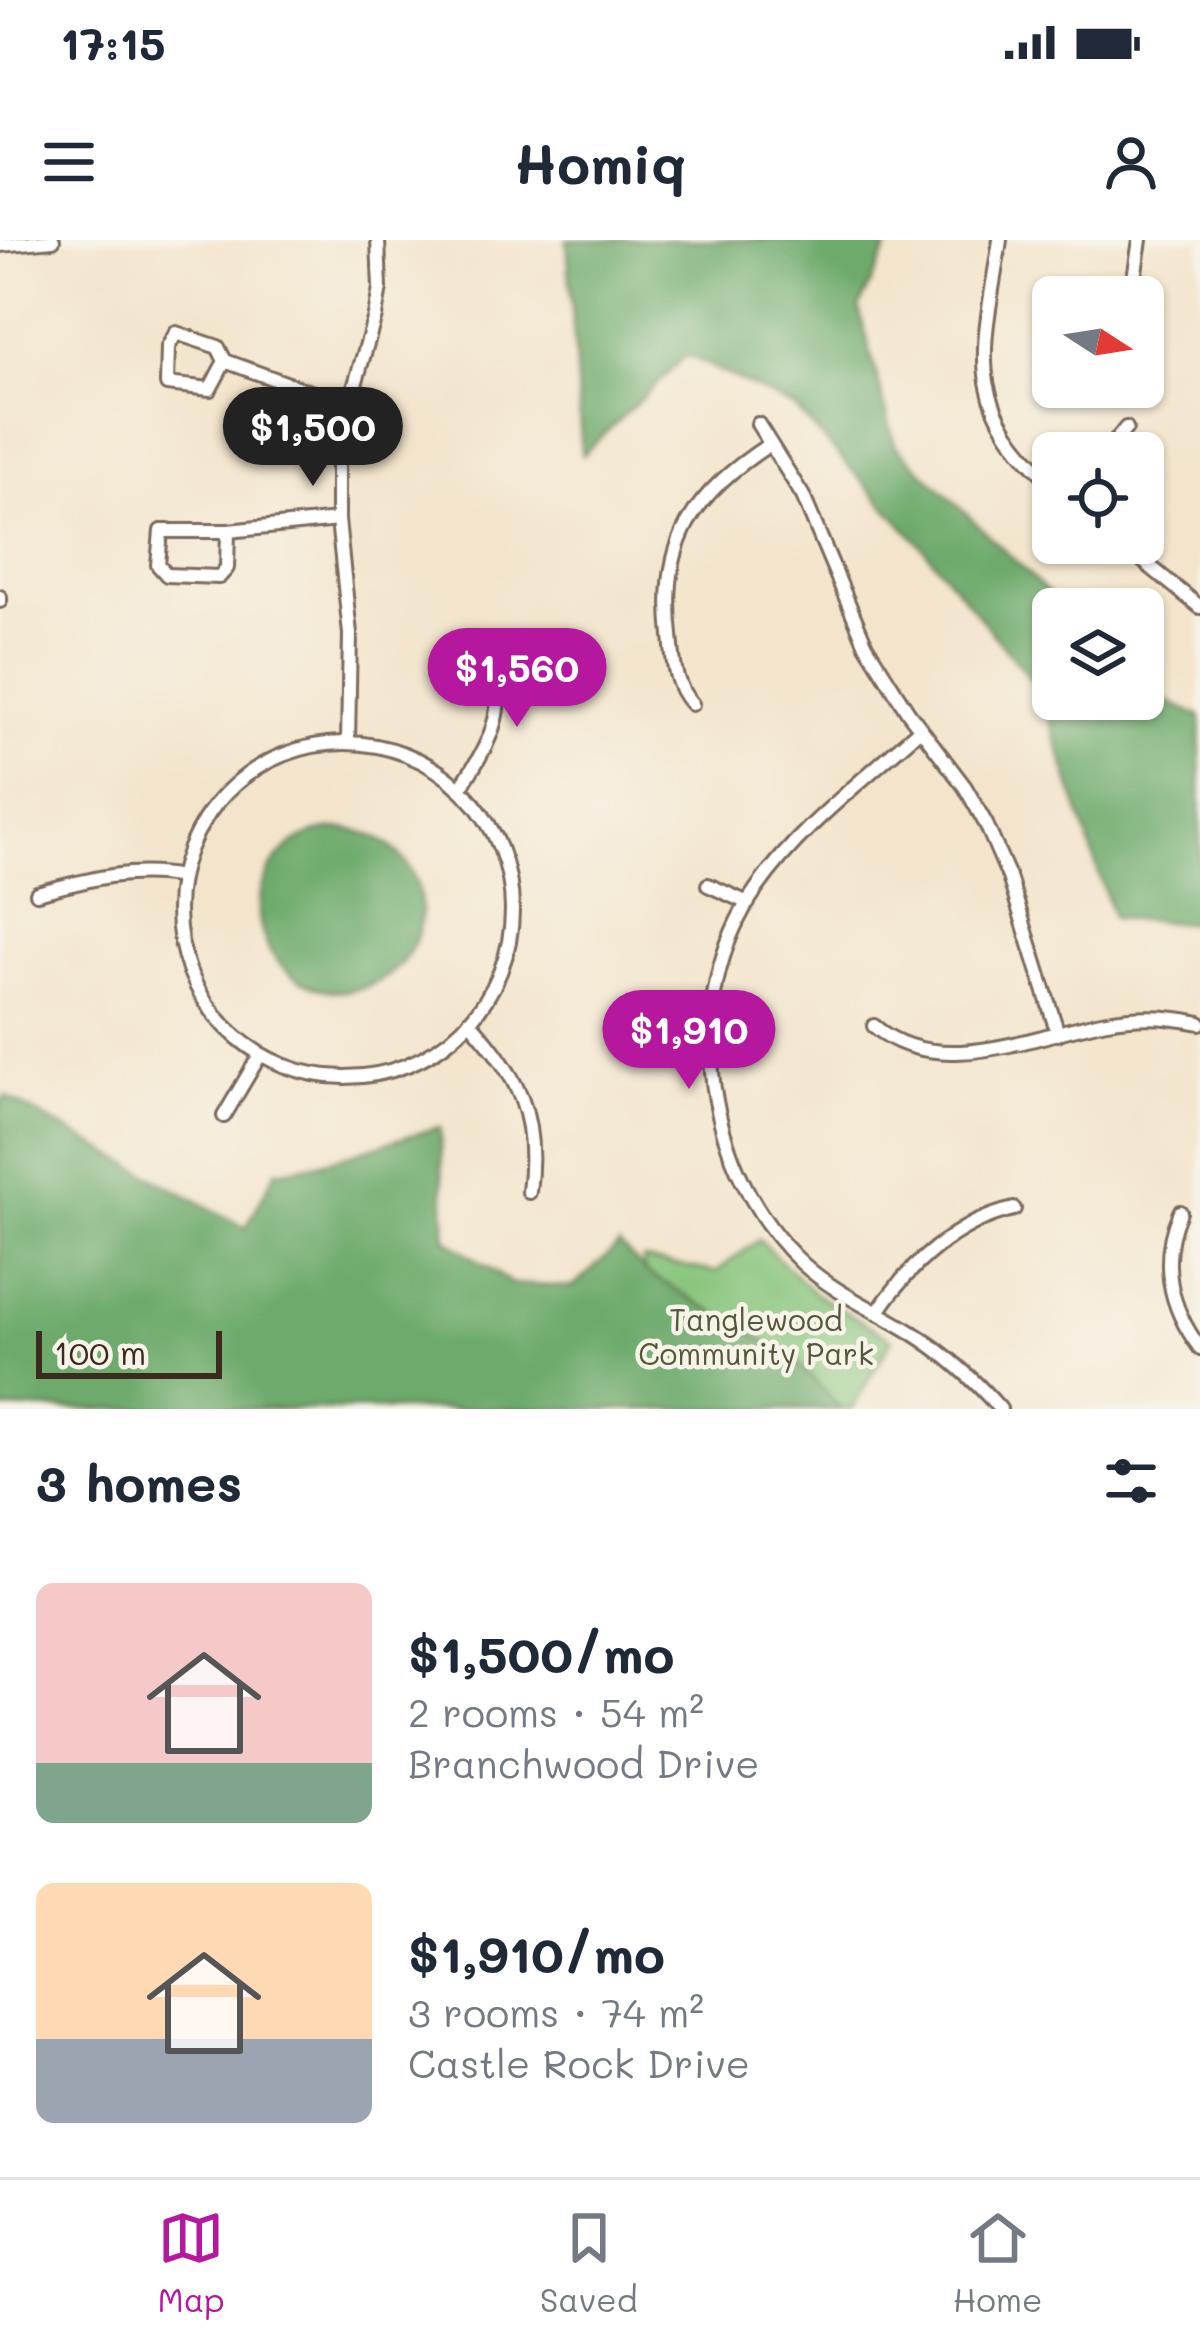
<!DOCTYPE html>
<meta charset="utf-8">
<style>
:root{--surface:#fff;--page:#f6f6f7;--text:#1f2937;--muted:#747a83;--line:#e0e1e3;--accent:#b5179e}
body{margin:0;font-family:Mali,sans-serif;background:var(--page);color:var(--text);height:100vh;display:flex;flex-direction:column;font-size:45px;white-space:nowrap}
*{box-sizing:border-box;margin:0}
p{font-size:39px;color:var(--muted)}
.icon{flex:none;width:66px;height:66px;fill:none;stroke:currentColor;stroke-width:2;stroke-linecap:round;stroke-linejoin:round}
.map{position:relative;height:1169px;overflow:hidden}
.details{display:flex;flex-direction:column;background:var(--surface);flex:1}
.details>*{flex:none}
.needle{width:78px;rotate:102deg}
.controls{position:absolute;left:1032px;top:36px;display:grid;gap:24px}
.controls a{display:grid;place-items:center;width:132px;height:132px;border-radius:18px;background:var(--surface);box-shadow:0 3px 9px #0004;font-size:60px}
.scale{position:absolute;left:36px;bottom:30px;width:186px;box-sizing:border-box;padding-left:12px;border:6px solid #3b2a1e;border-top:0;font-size:33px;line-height:42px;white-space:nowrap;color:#3b2a1e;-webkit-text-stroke:9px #f7f3e8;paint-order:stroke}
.price{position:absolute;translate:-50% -102px;padding:0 27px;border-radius:42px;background:var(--accent);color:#fff;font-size:39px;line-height:78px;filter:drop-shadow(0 3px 6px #0008)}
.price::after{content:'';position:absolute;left:50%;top:72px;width:36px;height:27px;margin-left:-18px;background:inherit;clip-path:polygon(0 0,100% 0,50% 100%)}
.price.selected{background:#222;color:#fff}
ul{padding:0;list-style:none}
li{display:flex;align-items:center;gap:36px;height:300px;padding:0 36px}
li span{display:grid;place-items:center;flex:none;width:336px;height:240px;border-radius:18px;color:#555}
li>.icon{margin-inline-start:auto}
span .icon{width:144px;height:144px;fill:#fffc;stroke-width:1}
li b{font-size:51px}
h2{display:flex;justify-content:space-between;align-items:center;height:144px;padding:0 36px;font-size:51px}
.status{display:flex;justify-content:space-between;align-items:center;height:84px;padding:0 60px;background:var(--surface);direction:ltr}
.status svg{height:33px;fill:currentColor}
header{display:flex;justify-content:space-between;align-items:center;height:156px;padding:0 36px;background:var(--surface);font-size:54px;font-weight:700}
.menu{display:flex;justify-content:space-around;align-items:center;height:168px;border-top:3px solid var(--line);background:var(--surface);font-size:33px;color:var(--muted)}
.menu a{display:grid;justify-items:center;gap:6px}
.menu .selected{color:var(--accent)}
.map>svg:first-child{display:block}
.green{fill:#87c57c;stroke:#61784d;stroke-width:3}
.forest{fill:#6daa6c;stroke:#546a45;stroke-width:3}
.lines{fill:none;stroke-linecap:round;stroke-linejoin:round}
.minor-casing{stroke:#7b6b5b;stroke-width:18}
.minor{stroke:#fff;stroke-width:12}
.labels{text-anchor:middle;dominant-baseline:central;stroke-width:9;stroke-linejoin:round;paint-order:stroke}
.park-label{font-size:30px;fill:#52583a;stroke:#f7f3e8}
</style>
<div class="status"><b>17:15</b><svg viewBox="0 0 49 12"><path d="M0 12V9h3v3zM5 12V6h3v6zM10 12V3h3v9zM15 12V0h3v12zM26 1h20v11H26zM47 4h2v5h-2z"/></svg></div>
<header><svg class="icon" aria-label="menu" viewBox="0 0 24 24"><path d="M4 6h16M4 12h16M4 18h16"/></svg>Homiq<svg class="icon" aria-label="person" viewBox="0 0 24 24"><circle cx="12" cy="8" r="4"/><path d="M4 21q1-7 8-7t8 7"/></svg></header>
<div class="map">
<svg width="1200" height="1169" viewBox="0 0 1200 1169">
<rect width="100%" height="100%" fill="#f7f3e8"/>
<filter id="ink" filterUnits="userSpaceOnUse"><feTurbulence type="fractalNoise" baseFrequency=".00833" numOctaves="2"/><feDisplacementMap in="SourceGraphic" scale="24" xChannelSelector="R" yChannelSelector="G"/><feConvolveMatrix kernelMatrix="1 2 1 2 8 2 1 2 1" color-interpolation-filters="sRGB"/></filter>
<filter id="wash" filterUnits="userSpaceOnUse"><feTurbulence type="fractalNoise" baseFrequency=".004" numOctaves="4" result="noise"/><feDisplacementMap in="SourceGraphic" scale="48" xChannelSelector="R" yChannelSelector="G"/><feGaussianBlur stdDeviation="2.7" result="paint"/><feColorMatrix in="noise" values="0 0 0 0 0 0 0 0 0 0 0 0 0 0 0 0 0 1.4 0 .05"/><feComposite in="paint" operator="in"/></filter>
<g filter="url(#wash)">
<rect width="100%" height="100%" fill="#f3e5cc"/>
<path class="green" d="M 759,1000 L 814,1053 L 892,1099 L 852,1169 L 659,1169 L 643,1019 L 716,1032 Z"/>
<g class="forest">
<path d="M 567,0 L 891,0 L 859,68 L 895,205 L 1065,369 L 1053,369 L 1053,459 L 1143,459 L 1143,444 L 1157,457 L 1200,476 L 1200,684 L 1113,678 L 1041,452 L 921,305 L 795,168 L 687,115 L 582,215 Z"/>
<circle cx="340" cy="670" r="81"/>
<path d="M 5,856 L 246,988 L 276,931 C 333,924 384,901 440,887 L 446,999 L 512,1044 L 573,1047 L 619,1005 L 649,1034 L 792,1117 L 841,1169 L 0,1169 L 0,865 Z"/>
</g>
</g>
<g filter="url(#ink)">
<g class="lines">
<g class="minor-casing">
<g id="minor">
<path d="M 1000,0 C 984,108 960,161 1053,244"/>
<path d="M 0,5 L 53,0"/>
<path d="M 1131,57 L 1140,0"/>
<path d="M 176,93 L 218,107 L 225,121 L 210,149 L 167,144 L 168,107 Z"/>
<path d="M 225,121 L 346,165"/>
<path d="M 758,184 L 803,256 L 866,405 L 908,472 L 965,547 L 986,584 L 1009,637 L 1058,794"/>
<path d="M 1106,213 L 1126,188"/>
<path d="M 228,291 L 227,328 L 219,337 L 167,335 L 158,325 L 161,291 L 228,291 L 338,280"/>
<path d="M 1121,303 L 1200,367"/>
<path d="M 0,357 L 0,361"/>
<path d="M 692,464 C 674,445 673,420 671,395 C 660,300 694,254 770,204"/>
<path d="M 920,489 C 865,539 800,587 757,648 C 677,760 705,933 803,1024 C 836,1054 874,1069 911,1092 C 945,1113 974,1139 1000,1169"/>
<path d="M 348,502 L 350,394 L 338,280 L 338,203 L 375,76 L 380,48 L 378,0"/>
<circle cx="345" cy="670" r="167"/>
<path d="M 460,548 C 487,509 510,468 491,421"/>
<path d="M 708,645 L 748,663"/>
<path d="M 37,653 C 87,640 129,627 181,637"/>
<path d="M 469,781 C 519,836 539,877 529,952"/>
<path d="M 874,786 C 938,841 1037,794 1107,781 C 1139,775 1168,776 1200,783"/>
<path d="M 224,876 L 260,815"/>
<path d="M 1180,972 C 1159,1020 1169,1067 1200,1108"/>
<path d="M 877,1073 C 909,1025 956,982 1014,969"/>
</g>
</g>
<use href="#minor" class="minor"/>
</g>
</g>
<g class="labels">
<g class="park-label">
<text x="756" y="1079">Tanglewood<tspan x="756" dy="34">Community Park</tspan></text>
</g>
</g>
</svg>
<div class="controls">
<a><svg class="needle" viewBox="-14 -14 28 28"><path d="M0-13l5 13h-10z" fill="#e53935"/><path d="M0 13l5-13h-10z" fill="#747a83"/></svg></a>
<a><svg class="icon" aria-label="locate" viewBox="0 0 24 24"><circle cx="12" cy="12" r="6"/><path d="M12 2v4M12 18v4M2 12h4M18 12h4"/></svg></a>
<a><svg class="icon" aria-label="layers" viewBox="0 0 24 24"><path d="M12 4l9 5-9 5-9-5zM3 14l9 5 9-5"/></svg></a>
</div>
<div class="scale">100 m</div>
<b class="price selected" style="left:313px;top:249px">$1,500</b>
<b class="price" style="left:517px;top:490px">$1,560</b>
<b class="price" style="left:689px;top:852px">$1,910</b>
</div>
<section class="details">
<h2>3 homes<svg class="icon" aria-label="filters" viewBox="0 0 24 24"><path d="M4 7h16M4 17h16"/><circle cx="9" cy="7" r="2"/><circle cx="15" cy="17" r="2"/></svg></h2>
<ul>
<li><span style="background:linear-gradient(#f6c9c9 75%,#7fa58c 0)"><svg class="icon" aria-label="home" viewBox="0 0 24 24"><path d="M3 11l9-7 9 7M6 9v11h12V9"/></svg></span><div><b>$1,500/mo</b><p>2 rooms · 54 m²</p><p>Branchwood Drive</p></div></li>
<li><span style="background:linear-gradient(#ffd9b3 65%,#9aa5b1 0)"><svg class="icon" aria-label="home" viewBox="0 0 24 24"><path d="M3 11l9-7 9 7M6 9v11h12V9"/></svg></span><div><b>$1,910/mo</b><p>3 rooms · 74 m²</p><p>Castle Rock Drive</p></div></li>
</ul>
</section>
<nav class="menu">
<a class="selected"><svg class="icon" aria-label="map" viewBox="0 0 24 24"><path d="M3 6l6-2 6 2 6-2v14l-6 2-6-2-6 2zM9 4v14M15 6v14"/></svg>Map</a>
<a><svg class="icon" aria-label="saved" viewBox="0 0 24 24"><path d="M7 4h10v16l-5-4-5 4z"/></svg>Saved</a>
<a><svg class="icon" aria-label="home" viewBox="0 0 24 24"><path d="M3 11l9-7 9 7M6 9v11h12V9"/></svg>Home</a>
</nav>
